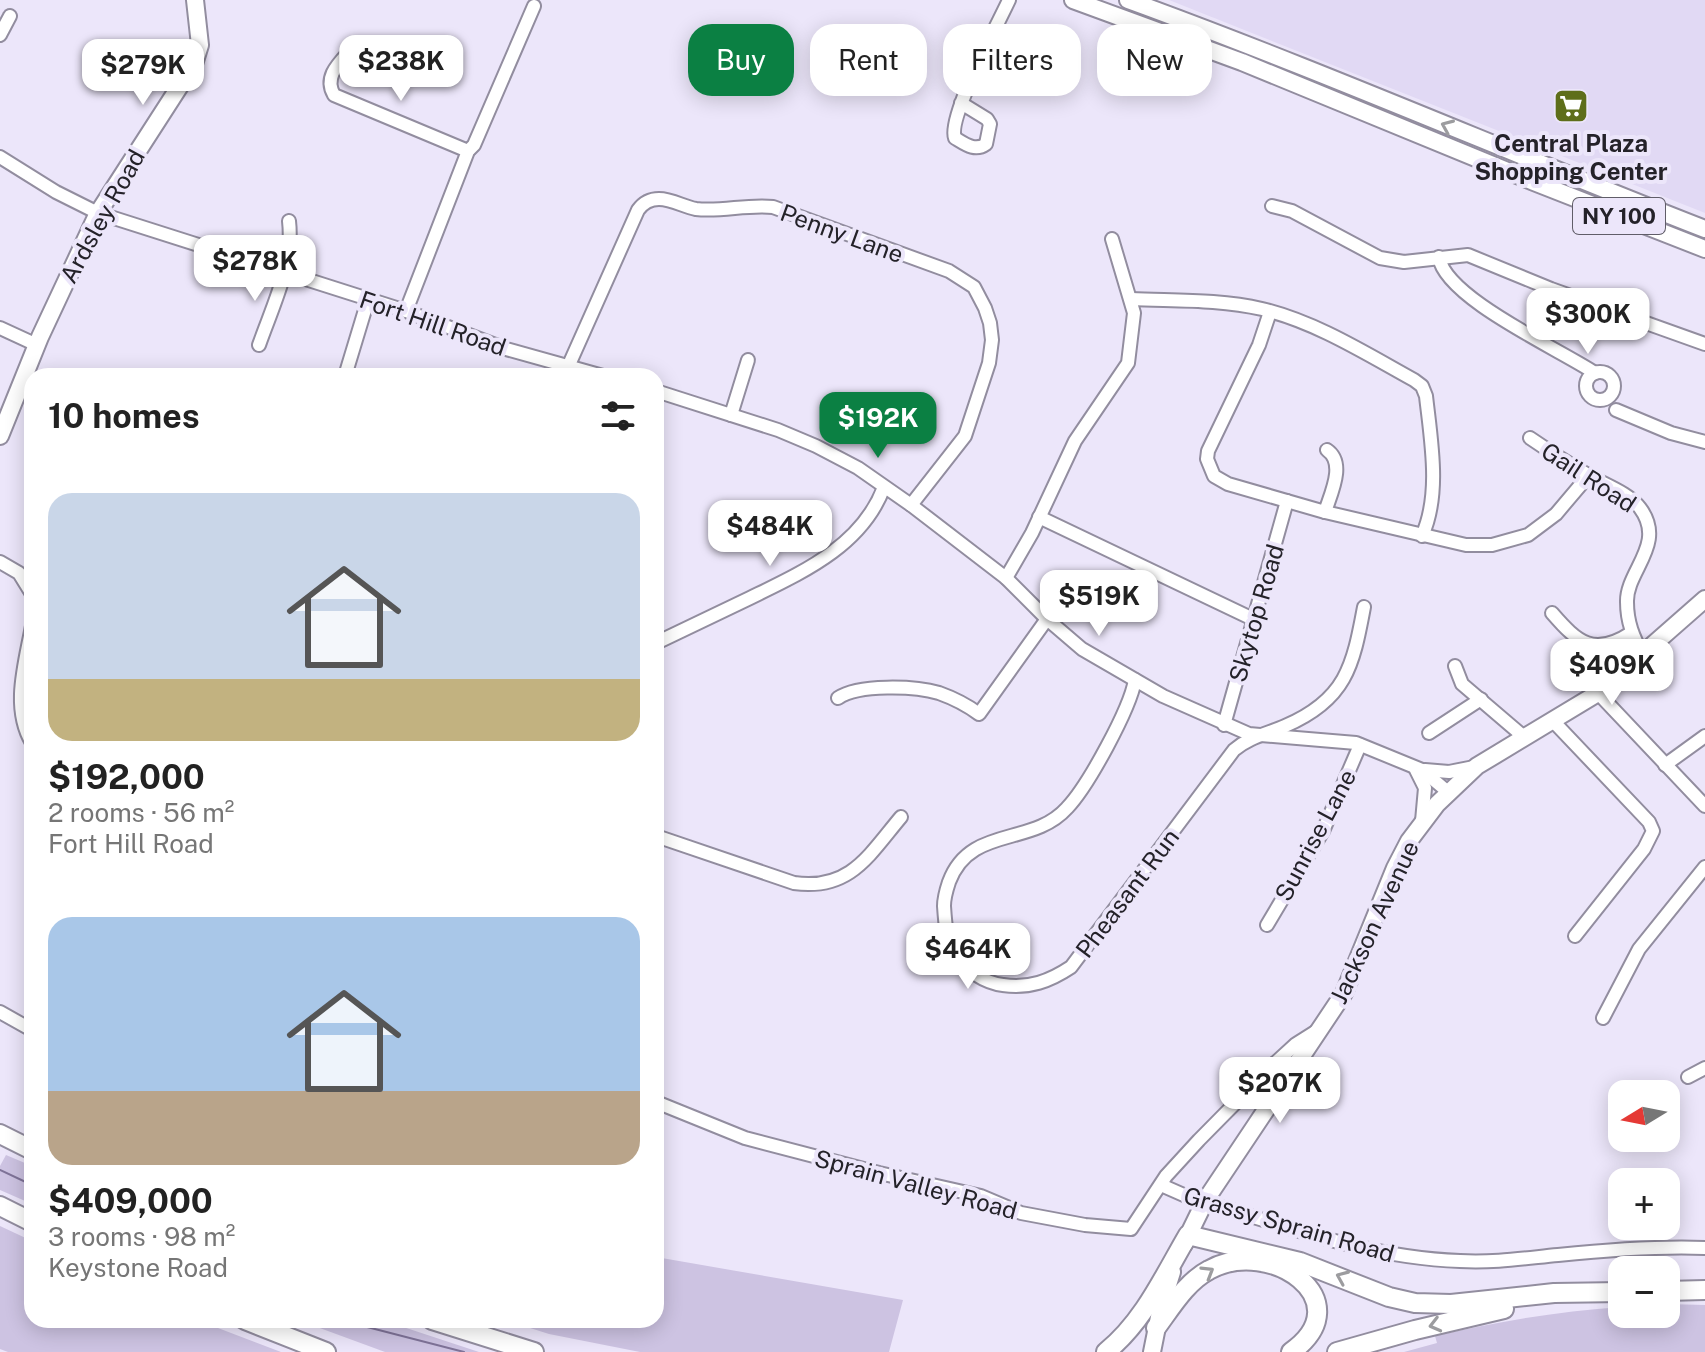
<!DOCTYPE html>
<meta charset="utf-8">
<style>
:root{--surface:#fff;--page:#f6f6f6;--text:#222;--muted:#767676;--accent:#0b8043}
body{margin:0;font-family:"Public Sans",sans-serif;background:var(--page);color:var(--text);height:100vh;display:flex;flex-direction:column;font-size:30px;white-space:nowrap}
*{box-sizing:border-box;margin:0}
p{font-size:26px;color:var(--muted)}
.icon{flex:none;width:44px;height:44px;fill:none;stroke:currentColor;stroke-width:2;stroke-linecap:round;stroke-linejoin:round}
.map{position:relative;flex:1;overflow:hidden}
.details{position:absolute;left:24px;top:368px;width:640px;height:960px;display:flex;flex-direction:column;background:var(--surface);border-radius:24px;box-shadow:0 4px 20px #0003}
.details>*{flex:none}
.top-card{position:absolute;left:688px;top:24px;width:760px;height:72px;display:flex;gap:16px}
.needle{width:52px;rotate:260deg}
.fabs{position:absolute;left:1608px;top:1080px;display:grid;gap:16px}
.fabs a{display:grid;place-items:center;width:72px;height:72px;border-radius:16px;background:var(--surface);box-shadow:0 4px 20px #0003;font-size:40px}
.price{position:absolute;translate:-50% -68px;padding:0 18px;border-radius:16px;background:#fff;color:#222;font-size:26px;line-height:52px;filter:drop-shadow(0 2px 4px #0008)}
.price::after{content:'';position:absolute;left:50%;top:48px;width:24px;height:18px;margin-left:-12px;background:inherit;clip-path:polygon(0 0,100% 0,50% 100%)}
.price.active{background:var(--accent);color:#fff}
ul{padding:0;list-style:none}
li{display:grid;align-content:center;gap:16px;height:424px;padding:0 24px}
li span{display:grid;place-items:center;height:248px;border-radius:24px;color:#555}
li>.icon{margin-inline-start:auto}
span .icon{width:144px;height:144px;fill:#fffc;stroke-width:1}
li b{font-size:34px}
h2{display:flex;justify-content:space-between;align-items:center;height:96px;padding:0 24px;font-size:34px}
.tag{padding:0 28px;border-radius:24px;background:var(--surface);box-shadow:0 4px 20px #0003;font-size:28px;line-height:72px}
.tag.active{background:var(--accent);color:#fff}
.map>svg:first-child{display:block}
.built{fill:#e1d9f4}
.green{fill:#cdc3e2}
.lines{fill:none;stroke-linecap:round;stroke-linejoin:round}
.stream{stroke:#7f7398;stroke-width:2}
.minor-casing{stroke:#928d9f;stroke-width:16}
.major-casing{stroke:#928d9f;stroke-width:20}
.highway-casing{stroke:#928d9f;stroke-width:22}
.minor{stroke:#fff;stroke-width:12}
.major{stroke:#fff;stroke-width:16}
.highway{stroke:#fff;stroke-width:18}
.oneway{stroke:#9c9c9f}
.labels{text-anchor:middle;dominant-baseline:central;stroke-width:8;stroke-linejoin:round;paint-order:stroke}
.shield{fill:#ece6fa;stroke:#605d68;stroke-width:2}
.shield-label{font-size:22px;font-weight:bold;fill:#242229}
.poi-label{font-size:24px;font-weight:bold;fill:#242229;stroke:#ece6fa}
.street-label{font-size:24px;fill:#242229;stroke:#ece6fa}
</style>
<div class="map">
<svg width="1705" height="1352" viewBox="0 0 1705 1352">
<rect width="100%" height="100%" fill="#ece6fa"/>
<path class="built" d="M 1169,0 L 1705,0 L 1705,213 Z"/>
<g class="green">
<path d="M 6,1155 L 32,1166 L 32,1204 L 0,1190 L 0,1166 Z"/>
<path d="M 0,1226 L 32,1241 L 32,1320 L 197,1320 L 281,1352 L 8,1352 L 0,1349 Z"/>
<path d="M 656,1257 L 903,1300 L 889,1352 L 640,1352 L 549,1334 L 505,1320 L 656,1320 Z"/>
<path d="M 1666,1304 L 1705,1305 L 1705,1352 L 1404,1352 L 1437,1343 L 1435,1336 C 1497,1322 1558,1311 1622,1307 L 1622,1314 L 1666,1314 Z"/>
<path d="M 298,1320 L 382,1320 L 479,1352 L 385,1352 Z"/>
</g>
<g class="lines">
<g class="stream">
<path d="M 0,1170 L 32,1185"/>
<path d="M 340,1320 L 464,1352"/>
</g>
<g class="minor-casing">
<g id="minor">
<path d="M 0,35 L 10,16"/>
<path d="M 349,52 C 337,65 324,78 334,95 L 468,151"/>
<path d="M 961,103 L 987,119 L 990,124 L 986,144 C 975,152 965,144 955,138 C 947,118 998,24 1009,0"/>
<path d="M 0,157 L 56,192 L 98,213 L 406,311 L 506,349 L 603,376"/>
<path d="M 1272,206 L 1292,211 L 1380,258 L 1404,262 L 1468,255 L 1551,289 L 1705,344"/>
<path d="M 1439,257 C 1445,298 1559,349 1595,373"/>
<path d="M 1131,299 C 1174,301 1219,299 1262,309 C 1316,322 1365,353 1414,380 L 1422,386 L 1426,396 C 1431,441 1441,494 1422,536"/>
<path d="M 406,311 L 468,151 L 474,145 L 534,6"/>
<path d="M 1270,312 L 1259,345 L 1208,451 L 1207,459 L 1214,476 L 1228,484 L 1325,512 L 1466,545 L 1492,545 L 1528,535 L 1556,514 L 1589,475"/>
<path d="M 0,328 L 37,345"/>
<path d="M 259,345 C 273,305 294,264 289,221"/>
<path d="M 568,367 L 638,210 C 643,203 650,199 659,199 C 672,199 684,207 696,209 C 722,212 747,204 773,207 L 949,271 L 974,287 L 985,308 L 990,323 L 992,340 L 989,363 L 965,436 L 911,505"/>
<circle cx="1600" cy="386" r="14"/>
<path d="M 345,376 L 368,300"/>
<path d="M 656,391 L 778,430 L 816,446 L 858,468 L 911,505 L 1006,578 L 1047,619 L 1082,649 L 1163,696 L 1249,734 L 1356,743 L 1422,770 L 1448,792"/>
<path d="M 1616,410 L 1671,433 L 1705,442"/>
<path d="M 731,415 L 748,360"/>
<path d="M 1530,438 C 1549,451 1568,463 1588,475 C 1605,485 1629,493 1640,508 C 1667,544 1626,571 1627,602 C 1627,622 1633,637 1643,655"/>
<path d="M 1325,512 C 1331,493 1346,463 1327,450"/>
<path d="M 1039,517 L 1255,620"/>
<path d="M 0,562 L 19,573 L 32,594"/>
<path d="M 1006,578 L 1032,533 L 1075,441 L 1128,363 L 1134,313 L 1112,239"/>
<path d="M 1552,613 C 1578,643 1594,657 1631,633"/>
<path d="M 32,626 C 25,664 11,708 32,743"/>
<path d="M 656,643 C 687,628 719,613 750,598 C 803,572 862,546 884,487"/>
<path d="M 1455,666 L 1462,684 L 1524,737"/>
<path d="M 1135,680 C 1130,709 1088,786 1067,808 C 1032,847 970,825 949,882 C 946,891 944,897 944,906 C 945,921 946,939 954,953 C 963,969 985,983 1003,985 C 1029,989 1050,981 1071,967 L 1234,750 C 1249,737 1267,734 1285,726 C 1346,700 1353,666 1364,607"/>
<path d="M 1598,693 L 1705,806"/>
<path d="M 838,698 C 858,684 915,686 939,693 C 953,698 967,705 979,714 L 1047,619"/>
<path d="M 1553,721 L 1649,822 L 1653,831 L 1644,849 L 1575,936"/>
<path d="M 1224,725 L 1287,501"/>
<path d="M 1429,733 L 1481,699"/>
<path d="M 1665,765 L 1705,736"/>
<path d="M 1416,770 L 1425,788 L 1422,821"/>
<path d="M 1425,770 L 1449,772 L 1474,767"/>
<path d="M 656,836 L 794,883 C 850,891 869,855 901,817"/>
<path d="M 1267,925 L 1323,831 L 1360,745"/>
<path d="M 0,1012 L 32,1030"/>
<path d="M 1603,1018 L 1639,949 L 1705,867"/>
<path d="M 1688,1077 L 1705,1068"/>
<path d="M 656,1102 L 745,1138 L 879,1173 L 981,1196 L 1021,1213 L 1085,1225 L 1131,1229 L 1166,1176 L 1199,1140 L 1273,1065 L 1296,1044 L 1315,1032"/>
<path d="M 1161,1185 L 1186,1196 C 1277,1223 1365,1258 1460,1261 C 1493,1263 1526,1258 1558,1255 C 1607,1250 1656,1246 1705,1248"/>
</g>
</g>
<g class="major-casing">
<g id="major">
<path d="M 1073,0 L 1242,62 L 1534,182 L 1705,249"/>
<path d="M 1128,0 C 1323,71 1512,154 1705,229"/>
<path d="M 0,436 L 40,337 L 98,213 L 194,64 L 200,45 L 195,0"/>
<path d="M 1184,1244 L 1205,1201 L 1344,993 L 1395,868 L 1409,841 L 1437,804 L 1477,766 L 1598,693 L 1705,599"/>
<path d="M 1152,1352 L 1161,1307 L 1172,1272"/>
</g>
</g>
<g class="highway-casing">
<g id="highway">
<path d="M 0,1134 L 32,1150"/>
<path d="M 0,1206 L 32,1222"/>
<path d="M 1666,1291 L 1705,1290"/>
<path d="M 245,1320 L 326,1352"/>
<path d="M 432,1320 L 534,1352"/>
<path d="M 1156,1328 C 1171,1308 1186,1282 1209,1270 C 1270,1236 1363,1301 1291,1352"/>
<path d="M 1106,1352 C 1144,1321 1164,1276 1188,1235 L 1300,1262 L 1389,1297 L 1415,1303 L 1451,1304 L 1554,1293 L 1622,1292"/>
<path d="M 1337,1352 L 1415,1330 L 1504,1309"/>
</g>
</g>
<use href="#minor" class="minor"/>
<use href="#major" class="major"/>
<use href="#highway" class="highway"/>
</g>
<defs><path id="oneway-chevron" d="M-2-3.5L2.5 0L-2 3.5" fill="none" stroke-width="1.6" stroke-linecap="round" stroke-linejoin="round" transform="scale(2)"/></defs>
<g class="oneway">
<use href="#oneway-chevron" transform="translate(1447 126) rotate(-157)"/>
<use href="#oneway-chevron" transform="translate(1208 1272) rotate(-31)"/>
<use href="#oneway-chevron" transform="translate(1342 1277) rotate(-157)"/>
<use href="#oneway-chevron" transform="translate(1435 1325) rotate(166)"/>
</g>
<defs>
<g id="supermarket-square" transform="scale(1.8)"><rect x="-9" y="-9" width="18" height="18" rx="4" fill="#5e6e1a" stroke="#ece6fa"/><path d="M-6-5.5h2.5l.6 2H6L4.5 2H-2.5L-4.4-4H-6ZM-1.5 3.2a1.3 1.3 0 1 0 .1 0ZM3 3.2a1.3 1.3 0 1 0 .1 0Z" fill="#fff"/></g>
</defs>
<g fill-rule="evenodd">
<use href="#supermarket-square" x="1571" y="106"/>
</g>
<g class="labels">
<rect class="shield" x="1573" y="198" width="92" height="36" rx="6"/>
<g class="shield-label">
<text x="1619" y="216">NY 100</text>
</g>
<g class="poi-label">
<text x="1571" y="143">Central Plaza<tspan x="1571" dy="28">Shopping Center</tspan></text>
</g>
<g class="street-label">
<text transform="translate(102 216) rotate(-61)">Ardsley Road</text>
<text transform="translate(842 233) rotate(20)">Penny Lane</text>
<text transform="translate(433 323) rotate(19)">Fort Hill Road</text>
<text transform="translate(1589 477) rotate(33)">Gail Road</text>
<text transform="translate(1256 613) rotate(-74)">Skytop Road</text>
<text transform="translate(1315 835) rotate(-62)">Sunrise Lane</text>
<text transform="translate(1127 893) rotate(-53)">Pheasant Run</text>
<text transform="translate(1374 922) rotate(-65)">Jackson Avenue</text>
<text transform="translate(916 1184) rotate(15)">Sprain Valley Road</text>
<text transform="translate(1289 1224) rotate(16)">Grassy Sprain Road</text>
</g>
</g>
</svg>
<div class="fabs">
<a><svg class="needle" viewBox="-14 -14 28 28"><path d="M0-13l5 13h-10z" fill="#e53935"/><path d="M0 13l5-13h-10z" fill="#767676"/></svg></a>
<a>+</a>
<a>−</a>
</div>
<b class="price" style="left:401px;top:103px">$238K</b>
<b class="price" style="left:143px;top:107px">$279K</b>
<b class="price" style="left:255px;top:303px">$278K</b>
<b class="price" style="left:1588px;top:356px">$300K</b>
<b class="price active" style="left:878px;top:460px">$192K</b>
<b class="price" style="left:770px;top:568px">$484K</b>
<b class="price" style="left:1099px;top:638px">$519K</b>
<b class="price" style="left:1612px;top:707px">$409K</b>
<b class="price" style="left:968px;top:991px">$464K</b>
<b class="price" style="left:1280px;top:1125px">$207K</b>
<div class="top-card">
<a class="tag active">Buy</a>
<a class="tag">Rent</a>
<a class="tag">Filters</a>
<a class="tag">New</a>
</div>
<section class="details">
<h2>10 homes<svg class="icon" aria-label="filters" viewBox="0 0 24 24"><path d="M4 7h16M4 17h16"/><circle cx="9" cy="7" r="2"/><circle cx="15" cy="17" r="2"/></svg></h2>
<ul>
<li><span style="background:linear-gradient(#c9d6e8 75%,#c2b280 0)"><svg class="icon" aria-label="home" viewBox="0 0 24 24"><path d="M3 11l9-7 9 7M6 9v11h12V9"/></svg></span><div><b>$192,000</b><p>2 rooms · 56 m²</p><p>Fort Hill Road</p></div></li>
<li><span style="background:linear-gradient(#a9c7e8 70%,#b9a48a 0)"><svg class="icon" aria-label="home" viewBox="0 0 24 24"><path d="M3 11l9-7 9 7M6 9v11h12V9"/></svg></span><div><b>$409,000</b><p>3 rooms · 98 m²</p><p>Keystone Road</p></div></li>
</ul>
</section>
</div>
